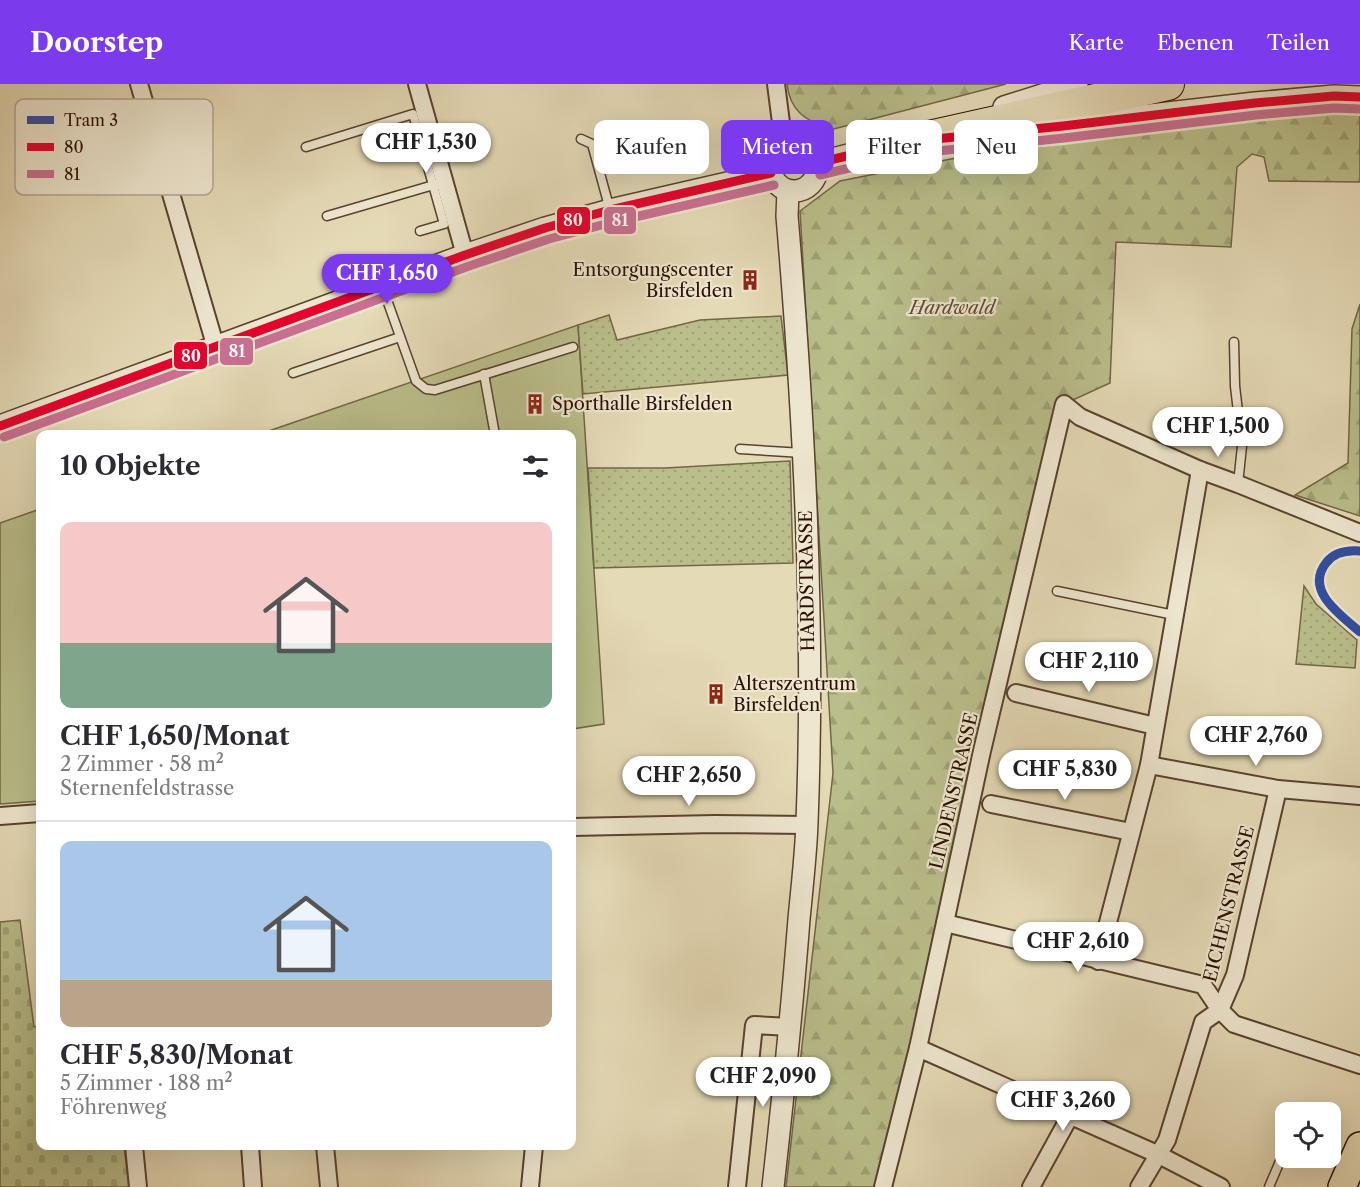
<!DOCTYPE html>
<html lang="de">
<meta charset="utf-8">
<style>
:root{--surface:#fff;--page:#f7f7f7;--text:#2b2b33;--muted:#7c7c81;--line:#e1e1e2;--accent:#7c3aed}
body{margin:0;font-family:"Libre Caslon Text",serif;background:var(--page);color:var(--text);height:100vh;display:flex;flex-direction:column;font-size:22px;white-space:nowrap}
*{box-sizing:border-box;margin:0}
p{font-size:20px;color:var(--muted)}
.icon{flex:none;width:33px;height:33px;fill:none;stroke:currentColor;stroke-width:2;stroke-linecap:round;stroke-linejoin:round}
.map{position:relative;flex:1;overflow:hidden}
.side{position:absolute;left:36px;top:346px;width:540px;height:720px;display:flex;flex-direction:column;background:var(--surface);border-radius:12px;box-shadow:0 6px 24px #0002}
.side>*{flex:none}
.hud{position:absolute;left:594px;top:36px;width:570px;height:54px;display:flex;gap:12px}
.controls{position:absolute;left:1275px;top:1018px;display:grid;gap:12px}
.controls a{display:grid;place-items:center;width:66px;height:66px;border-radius:12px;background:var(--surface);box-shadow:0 6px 24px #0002;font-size:30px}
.price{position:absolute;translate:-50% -51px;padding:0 14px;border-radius:21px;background:#fff;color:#222;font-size:20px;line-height:39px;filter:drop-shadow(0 2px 3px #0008)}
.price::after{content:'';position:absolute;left:50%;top:36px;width:18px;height:14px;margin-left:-9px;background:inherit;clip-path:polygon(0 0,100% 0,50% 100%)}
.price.active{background:var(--accent);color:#fff}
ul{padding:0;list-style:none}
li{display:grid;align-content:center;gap:12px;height:318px;padding:0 24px}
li+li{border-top:2px solid var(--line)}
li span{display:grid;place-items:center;height:186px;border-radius:12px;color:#555}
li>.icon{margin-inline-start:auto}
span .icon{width:108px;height:108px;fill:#fffc;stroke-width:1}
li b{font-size:26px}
h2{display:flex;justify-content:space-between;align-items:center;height:72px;padding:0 24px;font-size:26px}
.pill{padding:0 21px;border-radius:12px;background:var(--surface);box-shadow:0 6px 24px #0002;font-size:21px;line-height:54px}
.pill.active{background:var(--accent);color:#fff}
header{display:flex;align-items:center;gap:36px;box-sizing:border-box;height:84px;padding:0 30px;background:var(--accent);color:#fff}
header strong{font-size:28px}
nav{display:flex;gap:33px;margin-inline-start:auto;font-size:21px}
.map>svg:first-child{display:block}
.grass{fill:#b9be8b;stroke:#726746;stroke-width:1.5}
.forest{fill:url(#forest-firs);stroke:#726746;stroke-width:1.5}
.cemetery{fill:url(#cemetery-stones);stroke:#726746;stroke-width:1.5}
.garden{fill:url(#garden-dots);stroke:#726746;stroke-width:1.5}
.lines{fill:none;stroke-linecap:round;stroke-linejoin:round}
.service-casing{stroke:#5a422e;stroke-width:11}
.minor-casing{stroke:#5a422e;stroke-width:20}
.tertiary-casing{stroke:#5a422e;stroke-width:24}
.primary-casing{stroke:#2c1000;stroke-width:30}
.motorway-casing{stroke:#2c1000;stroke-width:34}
.service{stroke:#eee7d0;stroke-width:8}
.minor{stroke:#eee7d0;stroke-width:16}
.tertiary{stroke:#eee7d0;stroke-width:21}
.primary{stroke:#e5dab6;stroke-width:27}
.motorway{stroke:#e5dab6;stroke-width:32}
.bus-1-casing{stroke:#eee7d0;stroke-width:14}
.bus-2-casing{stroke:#eee7d0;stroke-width:14}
.bus-1{stroke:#e4032e;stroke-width:9}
.bus-2{stroke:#c97092;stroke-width:9}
.tram-1-casing{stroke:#eee7d0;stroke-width:14}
.tram-1{stroke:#324ea1;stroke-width:9}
.labels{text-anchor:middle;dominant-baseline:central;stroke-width:4.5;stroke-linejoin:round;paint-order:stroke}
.poi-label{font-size:18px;fill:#2c1000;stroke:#eee7d0;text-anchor:start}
.park-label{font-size:18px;font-style:italic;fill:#5d4d31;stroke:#eee7d0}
.street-label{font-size:18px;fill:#2c1000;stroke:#eee7d0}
.key{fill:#eee7d0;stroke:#b4a692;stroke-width:1.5}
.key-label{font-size:16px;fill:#2c1000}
.line-badge{stroke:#eee7d0;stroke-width:2}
.badge-label{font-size:16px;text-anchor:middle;font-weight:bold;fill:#fff}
</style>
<header>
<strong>Doorstep</strong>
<nav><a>Karte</a><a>Ebenen</a><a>Teilen</a></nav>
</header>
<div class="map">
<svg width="1360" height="1103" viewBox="0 0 1360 1103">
<defs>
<pattern id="forest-firs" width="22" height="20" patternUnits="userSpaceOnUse" patternTransform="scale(1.5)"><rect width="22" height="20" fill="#b9be8b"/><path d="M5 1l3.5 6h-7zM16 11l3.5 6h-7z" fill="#9fa276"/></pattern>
<pattern id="cemetery-stones" width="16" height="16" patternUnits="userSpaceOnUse" patternTransform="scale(1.5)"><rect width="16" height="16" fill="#b9be8b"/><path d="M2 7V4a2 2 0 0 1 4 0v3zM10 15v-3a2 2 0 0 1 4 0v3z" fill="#9fa276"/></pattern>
<pattern id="garden-dots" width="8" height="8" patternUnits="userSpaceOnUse" patternTransform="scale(1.5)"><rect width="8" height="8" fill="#b9be8b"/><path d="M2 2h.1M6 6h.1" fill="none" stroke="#9fa276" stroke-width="1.8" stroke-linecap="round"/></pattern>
</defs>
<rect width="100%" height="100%" fill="#e5dab6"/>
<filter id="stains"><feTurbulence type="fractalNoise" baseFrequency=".00333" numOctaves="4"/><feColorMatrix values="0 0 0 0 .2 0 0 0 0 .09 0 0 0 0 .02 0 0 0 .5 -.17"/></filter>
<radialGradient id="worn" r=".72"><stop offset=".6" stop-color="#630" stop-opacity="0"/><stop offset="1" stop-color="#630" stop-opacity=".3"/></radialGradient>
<g class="grass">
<path d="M 578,241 L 604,640 L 572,645 L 572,351 L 257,351 Z"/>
<path d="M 40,425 L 40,717 L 0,720 L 0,439 Z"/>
</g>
<g class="forest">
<path d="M 787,0 L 1006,0 L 830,46 C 806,36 790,28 787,0 Z"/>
<path d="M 1360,28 L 1360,98 L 1269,97 L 1264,73 L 1252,70 L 1237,83 L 1231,163 L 1116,158 L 1110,299 L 1064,320 L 883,1103 L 786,1103 L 833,689 L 800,127 L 840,97 L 956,74 L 1257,34 Z"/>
<path d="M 1360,220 L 1360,432 L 1295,411 L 1348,379 L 1352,245 Z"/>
</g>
<path class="cemetery" d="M 20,836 L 34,943 L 40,942 L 40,1062 L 124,1062 L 129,1103 L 0,1103 L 0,838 Z"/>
<g class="garden">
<path d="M 609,231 L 617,256 L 700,236 L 781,232 L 788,291 L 583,310 L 578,241 Z"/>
<path d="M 790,377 L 793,479 L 594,484 L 588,384 L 665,384 Z"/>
<path d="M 1304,502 L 1316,520 L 1357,556 L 1355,584 L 1296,580 Z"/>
</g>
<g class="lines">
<g class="service-casing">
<g id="service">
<path d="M 581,55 L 592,60 L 610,126"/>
<path d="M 306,63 L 413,30 L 444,140 L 420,147"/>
<path d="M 327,132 L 437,100"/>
<path d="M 382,202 L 416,297 L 426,305 L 435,306 L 573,263"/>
<path d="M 1234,258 L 1235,302 L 1242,362 L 1238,400"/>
<path d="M 293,289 L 400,253"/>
<path d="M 484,290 L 495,351"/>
<path d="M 740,365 L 803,369"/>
<path d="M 1057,507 L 1174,531"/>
<path d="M 1269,1103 L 1286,1063"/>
</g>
</g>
<g class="minor-casing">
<g id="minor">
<path d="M 139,0 L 216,264"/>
<path d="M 417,0 L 465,171"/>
<path d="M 776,0 L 784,62"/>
<path d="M 1016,609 L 1155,642"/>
<path d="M 1149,681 L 1278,705 L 1360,712"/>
<path d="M 991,720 L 1131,748"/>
<path d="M 0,732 L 40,729"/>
<path d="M 572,743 L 715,740 L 807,741"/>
<path d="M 945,839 L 1203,901 L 1220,926 L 1234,940 L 1360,981"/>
<path d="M 1098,877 L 1149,681 L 1200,386"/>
<path d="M 918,964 L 1157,1070 L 1221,1103"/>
<path d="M 134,1062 L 138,1103"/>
<path d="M 250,1062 L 253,1103"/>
<path d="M 325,1062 L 329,1103"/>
<path d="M 530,1103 L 534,1062"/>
<path d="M 737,1103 L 754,941 L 791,943"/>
<path d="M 883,1103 L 918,964 L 982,667 L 1064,320 L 1080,333 L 1200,386 L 1238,400 L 1360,449"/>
<path d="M 1031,1103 L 1070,1032"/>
<path d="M 1139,1103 L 1167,1056 L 1203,938 L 1220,926 L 1235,891 L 1278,705"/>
</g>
</g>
<g class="tertiary-casing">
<g id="tertiary">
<path d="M 1004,23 L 1077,0"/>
<path d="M 1011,47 L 1255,19 L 1334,12 L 1360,13"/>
<circle cx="794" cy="84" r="23"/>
<path d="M 817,79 L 918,53"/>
<path d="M 0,342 L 465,171 L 545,144 L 610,126 L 771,89"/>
<path d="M 773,1103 C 783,1014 792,925 799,835 C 802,803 806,770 807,738 C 815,536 804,333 787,132 L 788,107"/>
</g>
</g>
<g class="primary-casing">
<path id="primary" d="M 1342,1103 L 1360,1062"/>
</g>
<g class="motorway-casing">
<path id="motorway" d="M 906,58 L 1168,0"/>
</g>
<use href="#service" class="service"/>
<use href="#minor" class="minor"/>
<use href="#tertiary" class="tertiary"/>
<use href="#primary" class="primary"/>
<use href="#motorway" class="motorway"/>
<g class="bus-1-casing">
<g id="bus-1">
<path d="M 817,79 L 906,58 L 1063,42 L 1255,19 L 1334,12 L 1360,13"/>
<path d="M 0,342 L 465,171 L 545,144 L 610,126 L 771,89"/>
</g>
</g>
<g class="bus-2-casing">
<g id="bus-2">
<path d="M 820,91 L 908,70 L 1064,54 L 1256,31 L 1334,24 L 1360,25"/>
<path d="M 4,353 L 469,182 L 549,155 L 613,138 L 774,101"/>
</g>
</g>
<use href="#bus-1" class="bus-1"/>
<use href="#bus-2" class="bus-2"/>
<g class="tram-1-casing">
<path id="tram-1" d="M 1360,467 C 1347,466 1334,468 1326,479 C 1304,507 1342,532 1360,548"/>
</g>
<use href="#tram-1" class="tram-1"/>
</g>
<defs>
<g id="building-bare" transform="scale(1.62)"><path d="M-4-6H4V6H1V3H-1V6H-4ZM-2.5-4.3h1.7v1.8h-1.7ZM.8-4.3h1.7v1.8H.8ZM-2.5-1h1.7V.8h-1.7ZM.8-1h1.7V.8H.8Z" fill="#8f2418" stroke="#eee7d0" stroke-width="2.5" paint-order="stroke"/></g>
</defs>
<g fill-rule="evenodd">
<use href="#building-bare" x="750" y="196"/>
<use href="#building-bare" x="535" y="320"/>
<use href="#building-bare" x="716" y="610"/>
</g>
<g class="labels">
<g class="poi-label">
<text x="733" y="186" text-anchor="end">Entsorgungscenter<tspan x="733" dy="21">Birsfelden</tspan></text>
<text x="552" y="320">Sporthalle Birsfelden</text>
<text x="733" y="600">Alterszentrum<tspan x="733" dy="21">Birsfelden</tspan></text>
</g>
<g class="park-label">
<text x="952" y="224">Hardwald</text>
</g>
<g class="street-label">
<text transform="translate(807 497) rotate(-91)">HARDSTRASSE</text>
<text transform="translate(954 707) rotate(-77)">LINDENSTRASSE</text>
<text transform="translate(1229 820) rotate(-76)">EICHENSTRASSE</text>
</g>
</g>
<rect x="15" y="15" width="198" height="96" rx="9" class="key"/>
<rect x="27" y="32" width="27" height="8" fill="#324ea1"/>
<rect x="27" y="59" width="27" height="8" fill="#e4032e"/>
<rect x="27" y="86" width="27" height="8" fill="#c97092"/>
<g class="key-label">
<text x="64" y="42">Tram 3</text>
<text x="64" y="69">80</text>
<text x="64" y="96">81</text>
</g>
<g class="line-badge">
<rect x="556" y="122" width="35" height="29" rx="6" fill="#e4032e"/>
<rect x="603" y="122" width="34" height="29" rx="6" fill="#c97092"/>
<rect x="219" y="253" width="35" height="29" rx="6" fill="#c97092"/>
<rect x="173" y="257" width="35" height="29" rx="6" fill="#e4032e"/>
</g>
<g class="badge-label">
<text x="573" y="142">80</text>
<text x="620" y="142">81</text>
<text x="237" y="273">81</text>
<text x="191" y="278">80</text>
</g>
<rect width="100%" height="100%" filter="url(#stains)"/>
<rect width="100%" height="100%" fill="url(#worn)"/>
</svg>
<div class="controls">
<a><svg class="icon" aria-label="locate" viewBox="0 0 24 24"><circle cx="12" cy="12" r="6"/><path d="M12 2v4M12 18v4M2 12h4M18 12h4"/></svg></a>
</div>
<b class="price" style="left:426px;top:90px">CHF 1,530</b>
<b class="price active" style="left:387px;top:221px">CHF 1,650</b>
<b class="price" style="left:1218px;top:374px">CHF 1,500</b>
<b class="price" style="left:1089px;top:609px">CHF 2,110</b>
<b class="price" style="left:1256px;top:683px">CHF 2,760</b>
<b class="price" style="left:1065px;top:717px">CHF 5,830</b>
<b class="price" style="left:689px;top:723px">CHF 2,650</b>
<b class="price" style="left:1078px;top:889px">CHF 2,610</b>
<b class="price" style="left:763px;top:1024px">CHF 2,090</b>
<b class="price" style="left:1063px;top:1048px">CHF 3,260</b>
<div class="hud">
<a class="pill">Kaufen</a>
<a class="pill active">Mieten</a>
<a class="pill">Filter</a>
<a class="pill">Neu</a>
</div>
<section class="side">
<h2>10 Objekte<svg class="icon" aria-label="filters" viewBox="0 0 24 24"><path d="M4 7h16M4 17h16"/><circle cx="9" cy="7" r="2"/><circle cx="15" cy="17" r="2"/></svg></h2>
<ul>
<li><span style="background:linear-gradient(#f6c9c9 65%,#7fa58c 0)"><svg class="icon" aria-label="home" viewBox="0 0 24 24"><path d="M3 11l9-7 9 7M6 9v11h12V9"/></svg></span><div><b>CHF 1,650/Monat</b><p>2 Zimmer · 58 m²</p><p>Sternenfeldstrasse</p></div></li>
<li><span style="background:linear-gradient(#a9c7e8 75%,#b9a48a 0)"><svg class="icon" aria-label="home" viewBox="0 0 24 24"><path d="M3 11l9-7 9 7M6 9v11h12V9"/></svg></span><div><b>CHF 5,830/Monat</b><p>5 Zimmer · 188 m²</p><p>Föhrenweg</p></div></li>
</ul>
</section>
</div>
